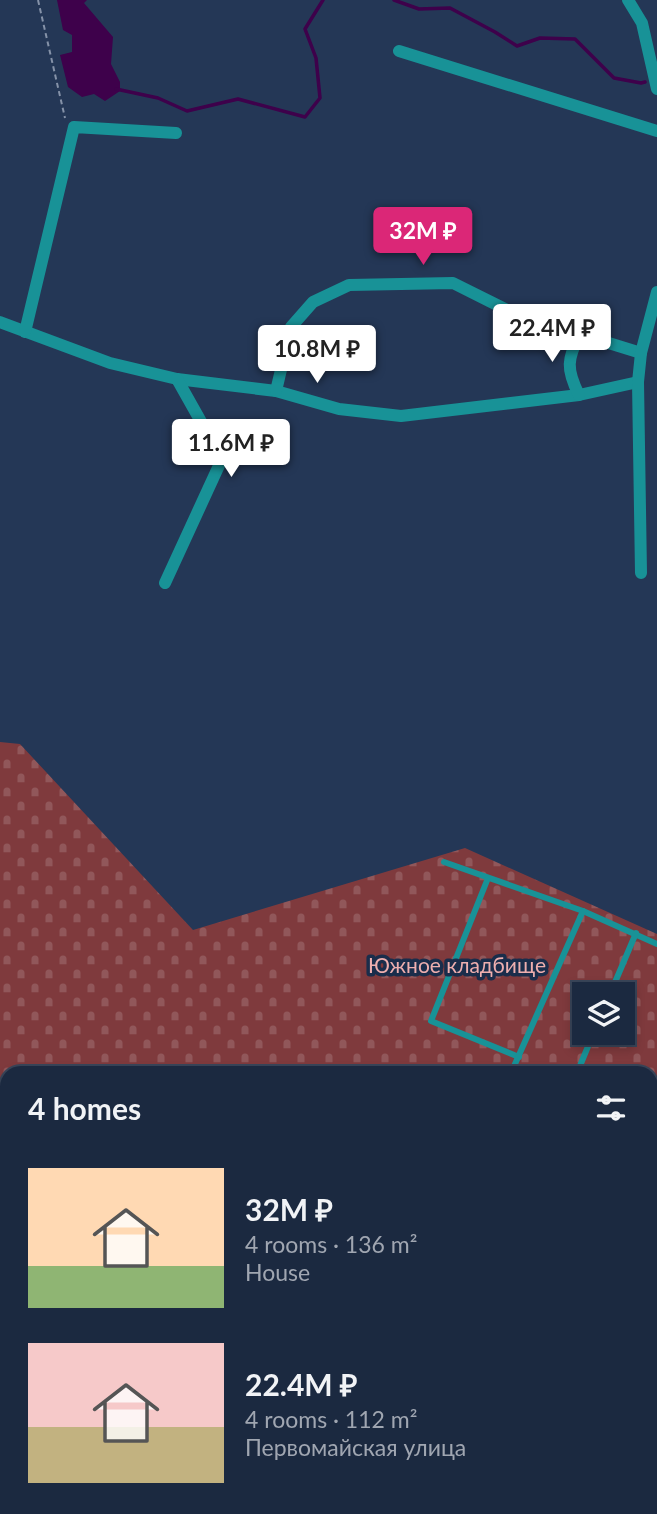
<!DOCTYPE html>
<meta charset="utf-8">
<style>
:root{--surface:#1b2940;--page:#28354b;--text:#f1f3f6;--muted:#a0a6b1;--line:#394559;--accent:#db2777}
body{margin:0;font-family:Lato,sans-serif;background:var(--page);color:var(--text);height:100vh;display:flex;flex-direction:column;font-size:26px;white-space:nowrap}
*{box-sizing:border-box;margin:0}
p{font-size:23px;color:var(--muted)}
.icon{flex:none;width:38px;height:38px;fill:none;stroke:currentColor;stroke-width:2;stroke-linecap:round;stroke-linejoin:round}
.map{position:relative;flex:1;overflow:hidden}
.sheet{position:absolute;left:0px;top:1066px;width:658px;height:450px;display:flex;flex-direction:column;background:var(--surface);border-radius:21px 21px 0 0;box-shadow:0 4px 10px #0003,0 0 0 2px var(--line)}
.sheet>*{flex:none}
.tools{position:absolute;left:572px;top:982px;display:grid;gap:14px}
.tools a{display:grid;place-items:center;width:63px;height:63px;border-radius:0px;background:var(--surface);box-shadow:0 4px 10px #0003,0 0 0 2px var(--line);font-size:35px}
.price{position:absolute;translate:-50% -60px;padding:0 16px;border-radius:7px;background:#fff;color:#222;font-size:23px;line-height:46px;filter:drop-shadow(0 2px 4px #0008)}
.price::after{content:'';position:absolute;left:50%;top:42px;width:21px;height:16px;margin-left:-10px;background:inherit;clip-path:polygon(0 0,100% 0,50% 100%)}
.price.current{background:var(--accent);color:#fff}
ul{padding:0;list-style:none}
li{display:flex;align-items:center;gap:21px;height:175px;padding:0 28px}
li span{display:grid;place-items:center;flex:none;width:196px;height:140px;border-radius:0px;color:#555}
li>.icon{margin-inline-start:auto}
span .icon{width:84px;height:84px;fill:#fffc;stroke-width:1}
li b{font-size:30px}
h2{display:flex;justify-content:space-between;align-items:center;height:84px;padding:0 28px;font-size:30px}
.map>svg:first-child{display:block}
.cemetery{fill:url(#cemetery-stones);fill-rule:evenodd}
.water{fill:#3e014b}
.lines{fill:none;stroke-linecap:round;stroke-linejoin:round}
.stream{stroke:#3e014b;stroke-width:3.5}
.path{stroke:#8592a8;stroke-width:2;stroke-dasharray:5 3.5;stroke-linecap:butt}
.service{stroke:#189297;stroke-width:6}
.minor{stroke:#189297;stroke-width:12}
.labels{text-anchor:middle;dominant-baseline:central;stroke-width:7;stroke-linejoin:round;paint-order:stroke}
.park-label{font-size:21px;fill:#eeafaf;stroke:#1a2d4b}
</style>
<div class="map">
<svg width="657" height="1514" viewBox="0 0 657 1514">
<defs>
<pattern id="cemetery-stones" width="16" height="16" patternUnits="userSpaceOnUse" patternTransform="scale(1.75)"><rect width="16" height="16" fill="#7f3a3d"/><path d="M2 7V4a2 2 0 0 1 4 0v3zM10 15v-3a2 2 0 0 1 4 0v3z" fill="#91575a"/></pattern>
</defs>
<rect width="100%" height="100%" fill="#243756"/>
<path class="cemetery" d="M 0,742 L 20,744 L 193,930 L 465,848 L 657,934 L 657,1514 L 0,1514 ZM 584,994 L 623,994 L 623,1032 L 584,1032 ZM 7,1073 L 651,1073 L 651,1508 L 7,1508 Z"/>
<path class="water" d="M 57,0 L 87,0 L 84,3 L 113,37 L 111,64 L 120,82 L 120,91 L 105,101 L 94,94 L 82,97 L 68,87 L 60,55 L 72,52 L 72,35 L 63,30 Z"/>
<g class="lines">
<g class="stream">
<path d="M 394,0 L 419,9 L 450,8 L 495,32 L 517,46 L 540,38 L 575,39 L 614,78 L 641,83 L 645,82"/>
<path d="M 116,89 L 158,98 L 187,111 L 238,99 L 305,117 L 320,98 L 316,58 L 305,29 L 323,0"/>
</g>
<path class="path" d="M 38,0 L 65,118"/>
<g class="service">
<path d="M 444,862 L 583,911 L 657,944"/>
<path d="M 488,878 L 431,1021 L 519,1057"/>
<path d="M 610,994 L 636,933"/>
<path d="M 511,1073 L 583,911"/>
<path d="M 577,1073 L 594,1032"/>
<path d="M 651,1148 L 657,1134"/>
<path d="M 0,1362 L 7,1365"/>
<path d="M 651,1390 L 657,1376"/>
<path d="M 0,1395 L 7,1398"/>
<path d="M 238,1508 L 250,1514"/>
<path d="M 571,1508 L 583,1514"/>
<path d="M 64,1514 L 67,1508"/>
<path d="M 301,1514 L 303,1508"/>
<path d="M 599,1514 L 601,1508"/>
</g>
<g class="minor">
<path d="M 628,0 L 642,23 L 657,89"/>
<path d="M 399,51 L 657,131"/>
<path d="M 0,322 L 110,363 L 177,379 L 276,391 L 339,409 L 401,416 L 579,395 L 638,382"/>
<path d="M 25,332 L 74,127 L 176,133"/>
<path d="M 276,391 L 291,327 L 313,302 L 349,285 L 453,283 L 515,314 L 641,353"/>
<path d="M 579,395 C 566,369 567,359 580,334"/>
<path d="M 641,573 L 638,382 L 641,353 L 657,292"/>
<path d="M 165,583 L 222,459 L 177,379"/>
</g>
</g>
<g class="labels">
<g class="park-label">
<text x="457" y="964">Южное кладбище</text>
</g>
</g>
</svg>
<div class="tools">
<a><svg class="icon" aria-label="layers" viewBox="0 0 24 24"><path d="M12 4l9 5-9 5-9-5zM3 14l9 5 9-5"/></svg></a>
</div>
<b class="price current" style="left:423px;top:267px">32M ₽</b>
<b class="price" style="left:552px;top:364px">22.4M ₽</b>
<b class="price" style="left:317px;top:385px">10.8M ₽</b>
<b class="price" style="left:231px;top:479px">11.6M ₽</b>
<section class="sheet">
<h2>4 homes<svg class="icon" aria-label="filters" viewBox="0 0 24 24"><path d="M4 7h16M4 17h16"/><circle cx="9" cy="7" r="2"/><circle cx="15" cy="17" r="2"/></svg></h2>
<ul>
<li><span style="background:linear-gradient(#ffd9b3 70%,#8fb573 0)"><svg class="icon" aria-label="home" viewBox="0 0 24 24"><path d="M3 11l9-7 9 7M6 9v11h12V9"/></svg></span><div><b>32M ₽</b><p>4 rooms · 136 m²</p><p>House</p></div></li>
<li><span style="background:linear-gradient(#f6c9c9 60%,#c2b280 0)"><svg class="icon" aria-label="home" viewBox="0 0 24 24"><path d="M3 11l9-7 9 7M6 9v11h12V9"/></svg></span><div><b>22.4M ₽</b><p>4 rooms · 112 m²</p><p>Первомайская улица</p></div></li>
</ul>
</section>
</div>
